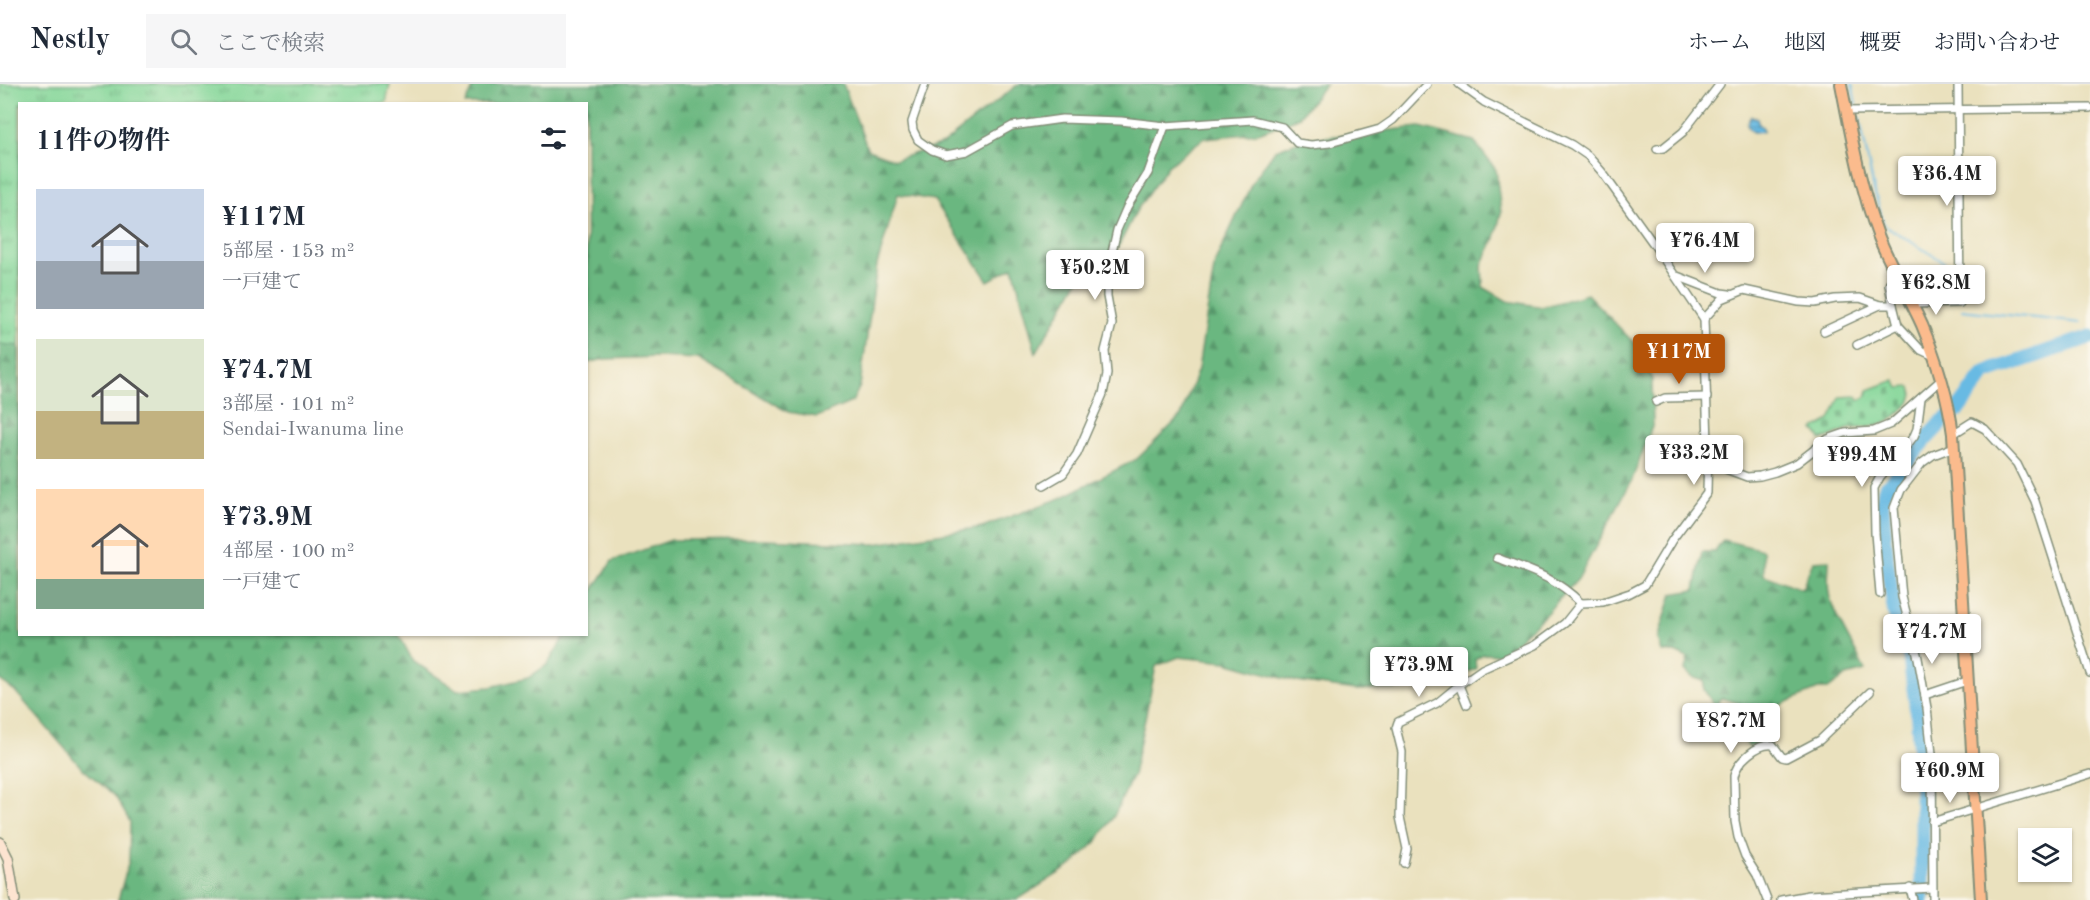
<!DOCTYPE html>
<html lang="ja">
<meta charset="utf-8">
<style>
:root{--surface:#fff;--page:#f6f6f7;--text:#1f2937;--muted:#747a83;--line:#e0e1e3;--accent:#b45309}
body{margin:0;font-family:"Old Standard TT","Noto Serif JP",serif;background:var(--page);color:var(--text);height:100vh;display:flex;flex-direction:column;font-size:22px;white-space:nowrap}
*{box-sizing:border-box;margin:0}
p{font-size:20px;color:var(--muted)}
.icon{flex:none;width:33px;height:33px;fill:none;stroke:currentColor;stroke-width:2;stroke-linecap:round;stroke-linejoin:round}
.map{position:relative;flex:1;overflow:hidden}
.drawer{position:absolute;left:18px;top:18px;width:570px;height:534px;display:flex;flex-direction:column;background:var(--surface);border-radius:0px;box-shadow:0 2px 4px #0004}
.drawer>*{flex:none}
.buttons{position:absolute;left:2018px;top:744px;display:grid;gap:12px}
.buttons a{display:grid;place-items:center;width:54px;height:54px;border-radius:0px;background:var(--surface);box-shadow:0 2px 4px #0004;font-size:30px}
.price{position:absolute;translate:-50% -51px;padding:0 14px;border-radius:6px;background:#fff;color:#222;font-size:20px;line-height:39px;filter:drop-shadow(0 2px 3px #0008)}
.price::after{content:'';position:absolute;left:50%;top:36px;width:18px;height:14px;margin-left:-9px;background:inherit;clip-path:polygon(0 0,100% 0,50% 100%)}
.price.on{background:var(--accent);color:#fff}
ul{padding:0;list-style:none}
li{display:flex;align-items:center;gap:18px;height:150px;padding:0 18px}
li span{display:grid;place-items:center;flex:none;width:168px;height:120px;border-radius:0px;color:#555}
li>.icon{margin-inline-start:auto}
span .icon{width:72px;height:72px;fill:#fffc;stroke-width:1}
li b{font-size:26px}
h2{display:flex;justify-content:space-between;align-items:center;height:72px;padding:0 18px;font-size:26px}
header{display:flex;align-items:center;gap:36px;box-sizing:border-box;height:84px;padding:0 30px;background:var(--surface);border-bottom:2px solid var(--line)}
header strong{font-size:28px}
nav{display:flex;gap:33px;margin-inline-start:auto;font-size:21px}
.search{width:420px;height:54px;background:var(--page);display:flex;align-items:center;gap:15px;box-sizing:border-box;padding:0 21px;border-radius:0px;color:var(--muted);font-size:22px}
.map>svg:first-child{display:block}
.grass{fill:url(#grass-tufts);stroke:#518a66;stroke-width:1.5}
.forest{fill:url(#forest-firs);stroke:#447a5a;stroke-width:1.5}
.cemetery{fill:url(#cemetery-stones);stroke:#518a66;stroke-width:1.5}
.water{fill:url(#water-rules);stroke:#447c8c;stroke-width:1.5}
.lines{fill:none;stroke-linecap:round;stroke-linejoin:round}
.stream{stroke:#68bae3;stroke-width:2}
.river{stroke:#68bae3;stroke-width:15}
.street-casing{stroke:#848f79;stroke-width:10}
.secondary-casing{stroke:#848f79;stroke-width:12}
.primary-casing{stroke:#848f79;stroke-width:14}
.street{stroke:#fff;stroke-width:7}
.secondary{stroke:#fde4d1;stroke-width:9}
.primary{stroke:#fbbb8d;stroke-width:10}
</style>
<header>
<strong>Nestly</strong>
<div class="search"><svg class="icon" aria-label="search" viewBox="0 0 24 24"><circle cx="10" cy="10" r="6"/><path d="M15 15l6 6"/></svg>ここで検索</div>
<nav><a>ホーム</a><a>地図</a><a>概要</a><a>お問い合わせ</a></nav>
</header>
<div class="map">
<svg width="2090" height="816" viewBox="0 0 2090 816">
<defs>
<pattern id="grass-tufts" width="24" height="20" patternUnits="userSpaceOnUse" patternTransform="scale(1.5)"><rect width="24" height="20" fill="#83d698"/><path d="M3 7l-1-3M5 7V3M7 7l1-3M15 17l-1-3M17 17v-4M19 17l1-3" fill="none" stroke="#6baf7d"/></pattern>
<pattern id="forest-firs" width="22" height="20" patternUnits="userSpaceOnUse" patternTransform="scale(1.5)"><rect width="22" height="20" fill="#6ab780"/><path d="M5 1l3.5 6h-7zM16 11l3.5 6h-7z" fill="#57966a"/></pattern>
<pattern id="cemetery-stones" width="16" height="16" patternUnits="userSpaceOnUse" patternTransform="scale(1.5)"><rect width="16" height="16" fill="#83d698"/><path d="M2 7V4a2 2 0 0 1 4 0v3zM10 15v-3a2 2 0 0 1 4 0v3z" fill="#6baf7d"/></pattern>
<pattern id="water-rules" width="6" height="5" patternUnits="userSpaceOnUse" patternTransform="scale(1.5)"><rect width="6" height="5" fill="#68bae3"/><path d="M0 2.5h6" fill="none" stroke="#5598b9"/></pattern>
</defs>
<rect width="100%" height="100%" fill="#fbf7ec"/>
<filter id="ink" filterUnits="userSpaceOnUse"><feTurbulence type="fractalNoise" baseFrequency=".0167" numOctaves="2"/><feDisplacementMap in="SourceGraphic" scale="12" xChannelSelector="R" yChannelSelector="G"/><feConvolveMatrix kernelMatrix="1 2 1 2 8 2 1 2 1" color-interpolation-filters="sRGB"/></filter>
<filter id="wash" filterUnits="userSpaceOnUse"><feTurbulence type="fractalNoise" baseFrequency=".008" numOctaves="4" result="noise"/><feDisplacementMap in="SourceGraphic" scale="24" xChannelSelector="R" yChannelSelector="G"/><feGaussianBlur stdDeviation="1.35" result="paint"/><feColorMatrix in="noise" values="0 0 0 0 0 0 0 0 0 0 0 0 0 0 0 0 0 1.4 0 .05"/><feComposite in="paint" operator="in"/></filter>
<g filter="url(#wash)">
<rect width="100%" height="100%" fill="#eae1be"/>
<path class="grass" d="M 0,0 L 390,0 L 386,19 L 20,20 L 19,385 L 0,381 Z"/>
<g class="forest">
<path d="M 474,0 L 843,0 L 868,66 L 895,76 L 943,60 L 1016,2 L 1022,0 L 1326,0 L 1298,34 L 1258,49 L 1204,54 L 1168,82 L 1138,124 L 1115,169 L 1078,197 L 1036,269 L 1013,183 L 988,197 L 934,116 L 898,110 L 877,181 L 860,302 L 852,318 L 817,333 L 788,328 L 698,275 L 658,273 L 605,275 L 587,279 L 586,20 L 465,20 Z"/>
<path d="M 1420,43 L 1474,57 L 1496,86 L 1501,129 L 1495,154 L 1482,181 L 1483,203 L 1507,217 L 1543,223 L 1587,210 L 1635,260 L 1652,295 L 1653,340 L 1632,396 L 1578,495 L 1543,533 L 1501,571 L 1483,570 L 1475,575 L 1476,585 L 1423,604 L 1356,606 L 1297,598 L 1226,578 L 1179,573 L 1156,582 L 1133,691 L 1114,732 L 1097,757 L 1072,781 L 1017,816 L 118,816 L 129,777 L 130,738 L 115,712 L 81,683 L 15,607 L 0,596 L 0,260 L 19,262 L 20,550 L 399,551 L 413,577 L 457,606 L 490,603 L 528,594 L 548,580 L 565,551 L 586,550 L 587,515 L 612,477 L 671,456 L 765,455 L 875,460 L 982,443 L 1061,414 L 1137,375 L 1181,332 L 1198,285 L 1215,178 L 1253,97 L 1275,66 L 1305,55 Z"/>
<path d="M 1723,456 L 1763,466 L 1764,491 L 1802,505 L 1813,477 L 1829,476 C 1829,486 1827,499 1829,509 C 1833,532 1855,564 1865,587 L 1846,592 L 1828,605 L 1818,605 L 1771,625 L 1774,652 L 1749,663 L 1741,651 L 1745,635 L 1739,630 L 1738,619 L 1722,614 L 1715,622 L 1704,606 L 1704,597 L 1692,593 L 1685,586 L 1688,574 L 1675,568 L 1662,568 L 1658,555 L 1672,510 L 1695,506 L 1702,468 L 1715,468 Z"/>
</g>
<path class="cemetery" d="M 1895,296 L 1899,304 L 1911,303 L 1913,311 L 1910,319 L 1890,337 L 1869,343 L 1848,345 L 1821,356 L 1814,345 L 1830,336 L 1840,313 L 1857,312 L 1859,316 L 1866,313 L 1868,306 Z"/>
<path class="water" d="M 1751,32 L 1757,34 L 1758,39 L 1763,44 L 1763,47 L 1754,48 L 1749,45 L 1747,40 Z"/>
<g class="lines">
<g class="stream">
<path d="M 1852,0 L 1856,21"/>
<path d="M 1859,32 L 1874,106 L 1884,141 L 1955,185 L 1956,211"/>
<path d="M 1962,226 L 2081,239"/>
<path d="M 2085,248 L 2087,254"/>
</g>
<path class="river" d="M 1922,816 L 1922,711 L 1918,636 L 1910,574 L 1895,530 L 1887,478 L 1882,420 L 1885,405 L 1927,354 L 1943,337 L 1957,327 L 1985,289 L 2090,253"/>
</g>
</g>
<g filter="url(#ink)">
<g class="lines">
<g class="street-casing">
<g id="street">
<path d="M 925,0 L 912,38 L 913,46 L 918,56 L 932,66 L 946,71 L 967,67 L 1012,42 L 1062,35 L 1121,37 L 1165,42 L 1253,36 L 1282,43 L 1297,59 L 1311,61 L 1330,59 L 1380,45 L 1393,36 L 1427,0"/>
<path d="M 1846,27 L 2090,24"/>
<path d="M 1657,65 L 1663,64 L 1683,48 L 1720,0"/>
<path d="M 1677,192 L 1721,209 L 1729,210"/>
<path d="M 1911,220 L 1960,219 L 1958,0"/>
<path d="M 1893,221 L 1889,201 L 1895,190"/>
<path d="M 1704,235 L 1722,215 L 1744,206 L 1799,218 L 1815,219 L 1835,215 L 1860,214 L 1880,221 L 1893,221 L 1898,241 L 1921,266 L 1934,272"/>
<path d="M 1824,247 L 1880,221"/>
<path d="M 1857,261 L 1898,241"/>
<path d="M 1656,318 L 1665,314 L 1707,313"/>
<path d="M 1953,350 L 1972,338 L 1985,345 L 2017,380 L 2035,417 L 2090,589"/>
<path d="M 1707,378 L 1747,393 L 1760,392 L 1775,388 L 1797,379 L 1828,355 L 1845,349 L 1874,347 L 1891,340 L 1942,295"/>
<path d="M 1044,401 L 1063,390 L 1077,370 L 1103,310 L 1107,290 L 1105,267 L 1112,240 L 1107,212 L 1107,191 L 1112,168 L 1117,146 L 1127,123 L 1148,89 L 1165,42"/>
<path d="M 1497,474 C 1531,487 1553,492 1581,519"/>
<path d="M 1880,510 L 1875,449 L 1874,404 L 1880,393 L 1901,369 L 1914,352 L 1917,345 L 1921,314"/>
<path d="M 1459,601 L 1467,621"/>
<path d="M 1925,611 L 1967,597"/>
<path d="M 1932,738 L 2090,690"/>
<path d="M 1404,779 L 1407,765 L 1400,733 L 1402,668 L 1396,644 L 1398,638 L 1437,619 L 1459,601 L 1482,585 L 1535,561 L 1565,539 L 1581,519 L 1603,518 L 1630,509 L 1645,501 L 1672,456 L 1707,409 L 1708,360 L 1704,235 L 1655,162 L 1602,88 L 1588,72 L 1572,61 L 1484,18 L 1459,0"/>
<path d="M 1910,804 L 1913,816"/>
<path d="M 1767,816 L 1757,791 L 1745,772 L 1738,753 L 1735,737 L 1734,692 C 1737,677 1758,659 1773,661 L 1782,673 L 1786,674 L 1820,656 L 1870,608"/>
<path d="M 1781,816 L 1809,811 L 1932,804"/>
<path d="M 1933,816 L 1932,670 L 1927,624 L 1918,574 L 1902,513 L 1894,424 L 1901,406 L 1922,379 L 1933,371 L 1954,363"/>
</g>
</g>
<g class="secondary-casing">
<path id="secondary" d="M 0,758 L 8,774 L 15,816"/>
</g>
<g class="primary-casing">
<path id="primary" d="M 1841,0 C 1851,50 1860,103 1878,151 C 1890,182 1908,210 1922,241 C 1937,277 1948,312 1953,350 L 1981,816"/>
</g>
<use href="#street" class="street"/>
<use href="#secondary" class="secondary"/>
<use href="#primary" class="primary"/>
</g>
</g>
</svg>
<div class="buttons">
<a><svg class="icon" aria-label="layers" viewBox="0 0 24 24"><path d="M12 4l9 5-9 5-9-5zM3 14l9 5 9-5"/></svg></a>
</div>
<b class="price" style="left:1947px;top:123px">¥36.4M</b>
<b class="price" style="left:1705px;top:190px">¥76.4M</b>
<b class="price" style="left:1095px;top:217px">¥50.2M</b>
<b class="price" style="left:1936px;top:232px">¥62.8M</b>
<b class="price on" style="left:1679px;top:301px">¥117M</b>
<b class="price" style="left:1694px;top:402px">¥33.2M</b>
<b class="price" style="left:1862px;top:404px">¥99.4M</b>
<b class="price" style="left:1932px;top:581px">¥74.7M</b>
<b class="price" style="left:1419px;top:614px">¥73.9M</b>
<b class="price" style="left:1731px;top:670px">¥87.7M</b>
<b class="price" style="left:1950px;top:720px">¥60.9M</b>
<section class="drawer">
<h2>11件の物件<svg class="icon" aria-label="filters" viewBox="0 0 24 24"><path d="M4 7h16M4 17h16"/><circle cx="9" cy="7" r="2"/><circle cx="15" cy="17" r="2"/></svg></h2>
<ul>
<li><span style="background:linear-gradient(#c9d6e8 60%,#9aa5b1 0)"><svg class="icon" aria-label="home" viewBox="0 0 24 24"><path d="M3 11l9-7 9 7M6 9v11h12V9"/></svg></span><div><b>¥117M</b><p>5部屋 · 153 m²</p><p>一戸建て</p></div></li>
<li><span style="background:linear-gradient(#dfe7d0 60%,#c2b280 0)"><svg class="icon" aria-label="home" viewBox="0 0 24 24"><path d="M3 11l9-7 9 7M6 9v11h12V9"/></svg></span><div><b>¥74.7M</b><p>3部屋 · 101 m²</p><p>Sendai-Iwanuma line</p></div></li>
<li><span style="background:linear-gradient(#ffd9b3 75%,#7fa58c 0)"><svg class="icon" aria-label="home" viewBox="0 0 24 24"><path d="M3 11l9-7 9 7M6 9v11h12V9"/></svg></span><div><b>¥73.9M</b><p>4部屋 · 100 m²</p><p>一戸建て</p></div></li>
</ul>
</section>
</div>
